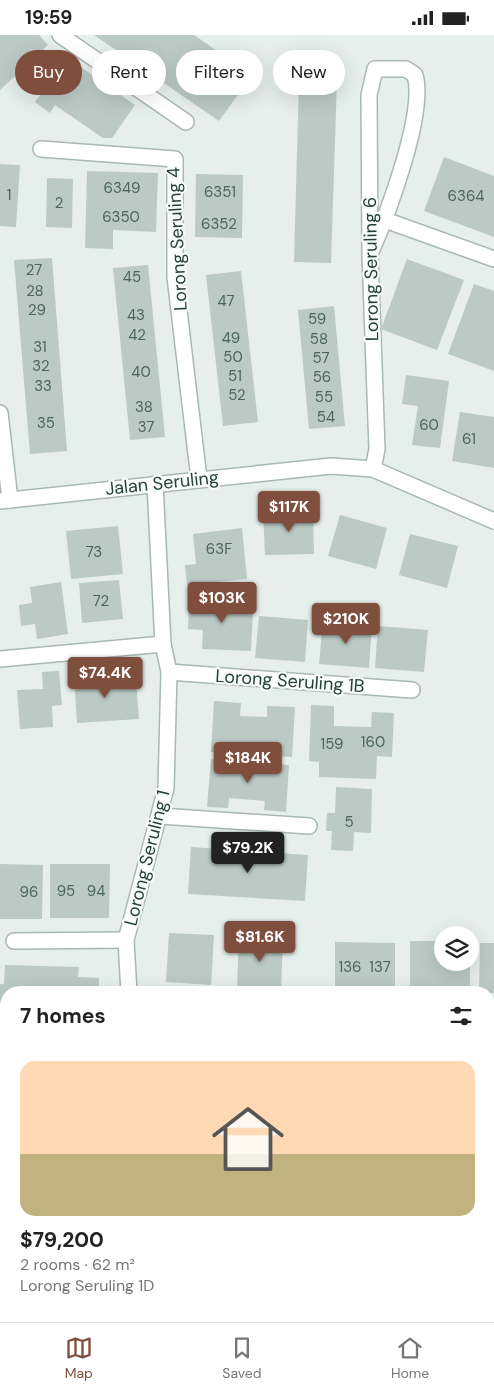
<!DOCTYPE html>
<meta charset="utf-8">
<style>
:root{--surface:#fff;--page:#f6f6f6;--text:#222;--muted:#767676;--line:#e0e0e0;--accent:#804e3d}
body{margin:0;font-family:"DM Sans",sans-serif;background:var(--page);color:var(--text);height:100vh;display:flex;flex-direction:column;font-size:19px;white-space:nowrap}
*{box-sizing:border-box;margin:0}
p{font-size:16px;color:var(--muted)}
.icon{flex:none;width:28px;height:28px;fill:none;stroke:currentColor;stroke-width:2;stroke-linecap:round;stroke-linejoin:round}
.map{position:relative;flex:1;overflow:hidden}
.panel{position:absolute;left:0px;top:951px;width:495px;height:336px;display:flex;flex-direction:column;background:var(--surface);border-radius:20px 20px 0 0;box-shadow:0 5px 20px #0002}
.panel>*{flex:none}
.hud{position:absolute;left:15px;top:15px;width:465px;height:45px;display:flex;gap:10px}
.controls{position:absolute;left:434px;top:891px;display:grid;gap:10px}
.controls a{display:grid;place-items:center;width:45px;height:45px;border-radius:50%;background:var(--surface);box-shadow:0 5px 20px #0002;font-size:25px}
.price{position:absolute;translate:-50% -42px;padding:0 11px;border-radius:5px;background:var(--accent);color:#fff;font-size:16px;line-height:32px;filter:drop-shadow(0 1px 2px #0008)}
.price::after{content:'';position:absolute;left:50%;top:30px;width:15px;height:11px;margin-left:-8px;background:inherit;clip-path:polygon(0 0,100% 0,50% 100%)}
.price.current{background:#222;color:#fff}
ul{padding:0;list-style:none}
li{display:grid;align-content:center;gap:10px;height:265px;padding:0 20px}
li span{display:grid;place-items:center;height:155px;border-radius:15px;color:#555}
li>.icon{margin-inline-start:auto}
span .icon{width:90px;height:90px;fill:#fffc;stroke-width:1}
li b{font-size:21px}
h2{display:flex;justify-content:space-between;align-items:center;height:60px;padding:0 20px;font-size:21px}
.pill{padding:0 18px;border-radius:22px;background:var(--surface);box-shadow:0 5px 20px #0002;font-size:18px;line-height:45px}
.pill.current{background:var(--accent);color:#fff}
.status{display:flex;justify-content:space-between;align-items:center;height:35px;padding:0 25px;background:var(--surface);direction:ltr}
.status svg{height:14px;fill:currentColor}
.tab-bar{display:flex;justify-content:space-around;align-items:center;height:70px;border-top:1px solid var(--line);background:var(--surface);font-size:14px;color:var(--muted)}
.tab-bar a{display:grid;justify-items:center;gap:2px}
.tab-bar .current{color:var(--accent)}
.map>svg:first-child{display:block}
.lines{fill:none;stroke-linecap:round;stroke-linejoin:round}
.river{stroke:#8ec9d4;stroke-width:34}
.building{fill:#bbcac4}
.minor-casing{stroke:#a8b8b2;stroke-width:18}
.minor{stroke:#fff;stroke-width:15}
.labels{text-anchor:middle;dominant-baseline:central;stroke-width:4.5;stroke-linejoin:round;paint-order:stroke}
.number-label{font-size:15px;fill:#4a645c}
.street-label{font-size:18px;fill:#24423a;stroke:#f7fbf9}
</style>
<div class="status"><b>19:59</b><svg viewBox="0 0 49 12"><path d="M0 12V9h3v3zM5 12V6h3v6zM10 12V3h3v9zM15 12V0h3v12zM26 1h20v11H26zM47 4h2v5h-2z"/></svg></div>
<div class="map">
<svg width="494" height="1287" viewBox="0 0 494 1287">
<rect width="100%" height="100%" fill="#e6efeb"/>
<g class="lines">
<g class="river">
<path d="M 0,1098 L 6,1103"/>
<path d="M 489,1276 L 494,1276"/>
<path d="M 255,1281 L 270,1281"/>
</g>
</g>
<g class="building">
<path d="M 0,0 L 39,0 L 48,10 L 0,55 Z"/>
<path d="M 94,0 L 194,0 L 252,40 L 219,86 Z"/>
<path d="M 56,28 L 74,41 L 81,32 L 135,70 L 112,103 L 103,103 L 55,70 L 50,78 L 35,67 L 41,59 L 36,56 Z"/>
<path d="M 299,45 L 337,45 L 331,228 L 294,227 Z"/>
<path d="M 444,122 L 494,141 L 494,202 L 424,176 Z"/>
<path d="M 0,129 L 20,130 L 16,192 L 0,191 Z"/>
<path d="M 87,136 L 158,138 L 156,197 L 113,195 L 113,214 L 85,213 Z"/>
<path d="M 196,139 L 243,140 L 242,203 L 195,202 Z"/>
<path d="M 47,143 L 73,144 L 72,193 L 46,192 Z"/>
<path d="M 52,223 L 67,416 L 30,419 L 14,225 Z"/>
<path d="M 407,224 L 464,245 L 437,315 L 381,294 Z"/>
<path d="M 148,230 L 165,402 L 130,405 L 113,233 Z"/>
<path d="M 241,236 L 258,387 L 223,391 L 206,240 Z"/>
<path d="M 474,249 L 494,256 L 494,336 L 448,319 Z"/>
<path d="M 334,271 L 345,391 L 309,394 L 298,275 Z"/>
<path d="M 406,340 L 449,346 L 440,413 L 412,410 L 418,371 L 402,369 Z"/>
<path d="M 460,377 L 494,382 L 494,433 L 452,426 Z"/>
<path d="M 313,476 L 314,519 L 265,520 L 263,477 Z"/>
<path d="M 340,480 L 387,493 L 376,534 L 328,521 Z"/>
<path d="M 118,491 L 123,539 L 71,544 L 66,496 Z"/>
<path d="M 242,493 L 247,544 L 187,550 L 185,530 L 196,529 L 193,499 Z"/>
<path d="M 410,499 L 458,511 L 447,553 L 399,540 Z"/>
<path d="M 119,545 L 123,584 L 82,588 L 79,548 Z"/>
<path d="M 61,547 L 68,599 L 37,604 L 35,589 L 21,591 L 19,570 L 32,568 L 30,552 Z"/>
<path d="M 189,563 L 242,565 L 242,576 L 253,576 L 251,616 L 202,614 L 203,595 L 188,594 Z"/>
<path d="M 259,581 L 308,585 L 305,627 L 255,623 Z"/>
<path d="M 323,586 L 372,590 L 369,633 L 319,629 Z"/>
<path d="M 378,591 L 428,595 L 424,637 L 375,633 Z"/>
<path d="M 59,636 L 62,670 L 52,671 L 53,692 L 20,694 L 17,655 L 43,654 L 42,637 Z"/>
<path d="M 117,639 L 117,646 L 136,645 L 139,684 L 77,688 L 74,642 Z"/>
<path d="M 214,666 L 241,668 L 240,681 L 267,682 L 267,671 L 295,672 L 292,722 L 211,717 Z"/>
<path d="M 311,670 L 334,671 L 334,691 L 371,692 L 372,677 L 394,678 L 392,722 L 377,721 L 376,744 L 319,742 L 319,727 L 309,726 Z"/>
<path d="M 211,724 L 289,730 L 286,777 L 264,775 L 265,766 L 229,763 L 228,773 L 207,772 Z"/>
<path d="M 336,752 L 372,754 L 371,798 L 354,797 L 353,816 L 331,815 L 332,796 L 326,796 L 327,778 L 335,778 Z"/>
<path d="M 191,812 L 308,820 L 305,866 L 188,859 Z"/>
<path d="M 0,829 L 43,830 L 42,884 L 0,884 Z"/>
<path d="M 50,829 L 110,829 L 109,883 L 50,883 Z"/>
<path d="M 169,898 L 214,900 L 211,950 L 166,947 Z"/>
<path d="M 239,902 L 283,904 L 281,954 L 237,952 Z"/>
<path d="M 410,906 L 442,906 L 442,928 L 470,928 L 470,956 L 410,956 Z"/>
<path d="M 335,907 L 395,908 L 395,957 L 335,957 Z"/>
<path d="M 480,908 L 494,908 L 494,958 L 479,957 Z"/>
<path d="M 5,930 L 79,932 L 78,942 L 99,943 L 99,958 L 6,958 L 6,1019 L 3,1019 L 3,996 L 0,996 L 0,949 L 4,949 Z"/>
<path d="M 494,1002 L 494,1049 L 489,1049 L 489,1003 Z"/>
<rect x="489" y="1114" width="5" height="47"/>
</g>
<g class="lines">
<g class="minor-casing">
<g id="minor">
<path d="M 60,0 L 186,87"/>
<path d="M 41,114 L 175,124 L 175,242 L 199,444"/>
<path d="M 385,185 L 494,224"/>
<path d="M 370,219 C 387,181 426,78 415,40 L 406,34 L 375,34 L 369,60 L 370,219 L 377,414 L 373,434"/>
<path d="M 0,378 L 10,465"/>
<path d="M 0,466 L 331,431 L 373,434 L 494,486"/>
<path d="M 0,624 L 163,609"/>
<path d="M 169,637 L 412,655"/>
<path d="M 160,781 L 309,791"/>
<path d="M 14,906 L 126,905"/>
<path d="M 129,958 L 126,905 L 166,753 L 169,637 L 163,609 L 155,449"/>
<path d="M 489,984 L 494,984"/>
<path d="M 0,1029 L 6,1030"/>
<path d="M 489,1188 L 494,1188"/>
<path d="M 222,1281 L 233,1287"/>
<path d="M 156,1287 L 157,1281"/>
</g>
</g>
<use href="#minor" class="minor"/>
</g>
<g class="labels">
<g class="number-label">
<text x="122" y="153">6349</text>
<text x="220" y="157">6351</text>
<text x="9" y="160">1</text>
<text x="466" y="161">6364</text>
<text x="59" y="168">2</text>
<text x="121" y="182">6350</text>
<text x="219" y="189">6352</text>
<text x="34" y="235">27</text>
<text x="132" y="242">45</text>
<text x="35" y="256">28</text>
<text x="226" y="266">47</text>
<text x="37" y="275">29</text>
<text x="136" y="280">43</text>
<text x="317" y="284">59</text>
<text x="137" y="300">42</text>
<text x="231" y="303">49</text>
<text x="319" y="304">58</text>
<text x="40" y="312">31</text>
<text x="233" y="322">50</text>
<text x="321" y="323">57</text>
<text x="41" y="331">32</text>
<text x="141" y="337">40</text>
<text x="235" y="341">51</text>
<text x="322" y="342">56</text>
<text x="43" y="351">33</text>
<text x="237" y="360">52</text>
<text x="324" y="362">55</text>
<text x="144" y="372">38</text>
<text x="326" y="382">54</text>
<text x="46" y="388">35</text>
<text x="429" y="390">60</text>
<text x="146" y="392">37</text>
<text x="469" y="404">61</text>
<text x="219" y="514">63F</text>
<text x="94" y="517">73</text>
<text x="101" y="566">72</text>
<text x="373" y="707">160</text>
<text x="332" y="709">159</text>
<text x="349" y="787">5</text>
<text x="66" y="856">95</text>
<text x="96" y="856">94</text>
<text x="29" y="857">96</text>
<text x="350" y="932">136</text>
<text x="380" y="932">137</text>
</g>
<g class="street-label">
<text transform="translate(177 204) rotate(-93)">Lorong Seruling 4</text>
<text transform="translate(371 234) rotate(-91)">Lorong Seruling 6</text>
<text transform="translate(162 448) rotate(-6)">Jalan Seruling</text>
<text transform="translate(290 646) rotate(4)">Lorong Seruling 1B</text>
<text transform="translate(147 823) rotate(-76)">Lorong Seruling 1</text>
</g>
</g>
</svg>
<div class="controls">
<a><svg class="icon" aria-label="layers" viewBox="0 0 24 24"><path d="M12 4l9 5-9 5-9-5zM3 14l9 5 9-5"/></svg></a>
</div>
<b class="price" style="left:289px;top:498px">$117K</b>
<b class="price" style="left:222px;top:589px">$103K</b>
<b class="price" style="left:346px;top:610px">$210K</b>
<b class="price" style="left:105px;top:664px">$74.4K</b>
<b class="price" style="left:248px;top:749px">$184K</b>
<b class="price current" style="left:248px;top:839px">$79.2K</b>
<b class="price" style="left:260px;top:928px">$81.6K</b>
<div class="hud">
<a class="pill current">Buy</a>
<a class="pill">Rent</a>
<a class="pill">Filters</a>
<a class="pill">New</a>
</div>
<section class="panel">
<h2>7 homes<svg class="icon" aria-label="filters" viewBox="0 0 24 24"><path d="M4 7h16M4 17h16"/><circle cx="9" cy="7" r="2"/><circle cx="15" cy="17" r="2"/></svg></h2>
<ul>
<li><span style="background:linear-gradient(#ffd9b3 60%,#c2b280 0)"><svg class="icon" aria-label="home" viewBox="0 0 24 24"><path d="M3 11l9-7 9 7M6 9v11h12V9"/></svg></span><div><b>$79,200</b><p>2 rooms · 62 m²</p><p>Lorong Seruling 1D</p></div></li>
</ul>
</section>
</div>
<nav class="tab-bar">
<a class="current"><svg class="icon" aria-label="map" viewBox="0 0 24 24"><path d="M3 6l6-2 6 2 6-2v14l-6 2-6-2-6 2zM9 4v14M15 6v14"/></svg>Map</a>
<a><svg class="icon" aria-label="saved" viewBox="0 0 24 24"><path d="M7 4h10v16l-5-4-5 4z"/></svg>Saved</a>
<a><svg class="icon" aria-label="home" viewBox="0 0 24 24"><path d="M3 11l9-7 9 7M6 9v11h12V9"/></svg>Home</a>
</nav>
